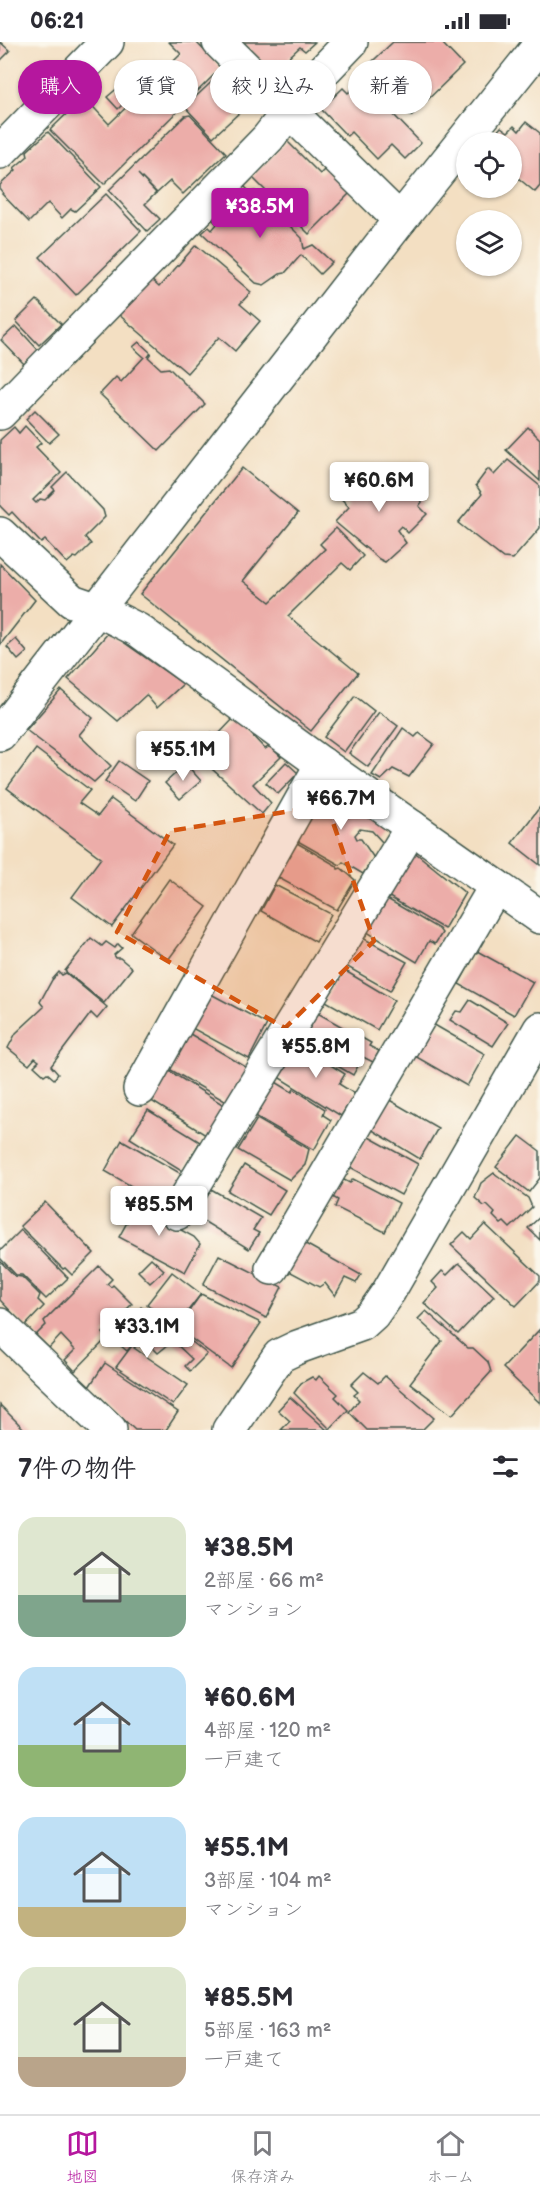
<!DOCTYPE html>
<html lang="ja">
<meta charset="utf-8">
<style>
:root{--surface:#fff;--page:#f2f2f3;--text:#2b2b33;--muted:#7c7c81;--line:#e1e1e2;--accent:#b5179e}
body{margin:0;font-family:"Balsamiq Sans","Klee One",sans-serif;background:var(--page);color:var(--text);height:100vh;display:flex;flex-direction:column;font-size:22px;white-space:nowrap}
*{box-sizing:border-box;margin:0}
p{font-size:20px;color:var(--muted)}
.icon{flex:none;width:33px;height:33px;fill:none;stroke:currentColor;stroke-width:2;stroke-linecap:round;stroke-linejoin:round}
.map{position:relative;height:1388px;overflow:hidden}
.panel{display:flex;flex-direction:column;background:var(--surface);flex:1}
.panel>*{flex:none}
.banner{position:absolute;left:18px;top:18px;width:504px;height:54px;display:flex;gap:12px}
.tools{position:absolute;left:456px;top:90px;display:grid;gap:12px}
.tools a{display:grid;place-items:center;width:66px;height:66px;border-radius:50%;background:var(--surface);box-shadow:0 2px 4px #0004;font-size:30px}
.price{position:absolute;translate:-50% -51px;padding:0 14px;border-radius:6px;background:#fff;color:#222;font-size:20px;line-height:39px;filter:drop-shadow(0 2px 3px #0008)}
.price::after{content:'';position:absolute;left:50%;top:36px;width:18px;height:14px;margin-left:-9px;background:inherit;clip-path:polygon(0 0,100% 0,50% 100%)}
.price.active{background:var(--accent);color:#fff}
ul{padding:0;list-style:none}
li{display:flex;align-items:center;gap:18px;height:150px;padding:0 18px}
li span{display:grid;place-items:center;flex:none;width:168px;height:120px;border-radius:18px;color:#555}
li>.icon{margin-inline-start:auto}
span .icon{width:72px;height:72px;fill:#fffc;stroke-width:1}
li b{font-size:26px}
h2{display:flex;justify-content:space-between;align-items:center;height:72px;padding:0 18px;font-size:26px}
.tag{padding:0 21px;border-radius:27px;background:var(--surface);box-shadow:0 2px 4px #0004;font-size:21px;line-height:54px}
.tag.active{background:var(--accent);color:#fff}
.status{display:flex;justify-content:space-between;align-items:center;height:42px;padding:0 30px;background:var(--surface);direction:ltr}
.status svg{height:16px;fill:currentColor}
.tab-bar{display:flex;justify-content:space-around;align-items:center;height:84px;border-top:2px solid var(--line);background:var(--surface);font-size:16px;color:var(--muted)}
.tab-bar a{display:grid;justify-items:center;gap:3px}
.tab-bar .active{color:var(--accent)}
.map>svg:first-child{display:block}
.building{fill:#ecada9}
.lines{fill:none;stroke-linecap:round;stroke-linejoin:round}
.minor-casing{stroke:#3f5549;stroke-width:36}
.tertiary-casing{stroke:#3f5549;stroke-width:36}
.minor{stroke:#fff;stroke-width:33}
.tertiary{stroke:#fff;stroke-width:33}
.marked{fill:#d45610;fill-opacity:0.2;stroke:#d45610;stroke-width:4.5;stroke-dasharray:12 8;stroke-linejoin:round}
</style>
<div class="status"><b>06:21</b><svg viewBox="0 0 49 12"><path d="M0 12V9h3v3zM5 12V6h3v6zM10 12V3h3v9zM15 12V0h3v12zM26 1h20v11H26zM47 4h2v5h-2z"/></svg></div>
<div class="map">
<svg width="540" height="1388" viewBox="0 0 540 1388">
<rect width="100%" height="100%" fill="#fbf7ec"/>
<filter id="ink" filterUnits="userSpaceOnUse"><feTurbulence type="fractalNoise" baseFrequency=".0167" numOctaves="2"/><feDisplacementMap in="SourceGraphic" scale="12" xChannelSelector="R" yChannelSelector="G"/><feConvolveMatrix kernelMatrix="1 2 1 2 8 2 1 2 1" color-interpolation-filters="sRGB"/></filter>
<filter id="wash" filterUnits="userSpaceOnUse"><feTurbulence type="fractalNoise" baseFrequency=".008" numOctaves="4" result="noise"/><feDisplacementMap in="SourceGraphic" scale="24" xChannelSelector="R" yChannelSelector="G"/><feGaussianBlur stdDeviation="1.35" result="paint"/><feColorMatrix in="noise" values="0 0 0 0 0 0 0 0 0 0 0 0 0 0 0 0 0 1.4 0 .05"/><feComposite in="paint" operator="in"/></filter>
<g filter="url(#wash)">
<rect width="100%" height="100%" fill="#f3dfc2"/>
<g id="blocks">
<g class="building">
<path d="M 0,0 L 10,9 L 0,19 Z"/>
<path d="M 169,0 L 196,0 L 221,26 L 104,142 L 50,88 L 84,55 L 109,82 L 181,12 Z"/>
<path d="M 242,0 L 315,0 L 305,9 L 300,5 L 288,16 L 295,23 L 279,38 Z"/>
<path d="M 393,0 L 441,0 L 463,23 L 411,74 L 381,42 L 373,49 L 358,33 Z"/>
<path d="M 223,29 L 252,59 L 213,95 L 185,65 Z"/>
<path d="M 361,39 L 421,101 L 405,117 L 391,103 L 377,117 L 351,90 L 347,94 L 321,67 L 343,46 L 348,51 Z"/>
<path d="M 120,44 L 130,55 L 118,67 L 107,55 Z"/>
<path d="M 190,73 L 226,111 L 183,152 L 170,139 L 157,151 L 138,132 L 156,151 L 145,162 L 160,177 L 147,189 L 109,148 L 185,74 Z"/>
<path d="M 526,80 L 540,91 L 540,144 L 535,150 L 512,131 L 512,100 L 488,100 L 501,85 L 508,90 L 514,84 L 519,89 Z"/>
<path d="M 48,90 L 101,145 L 75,169 L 71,167 L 62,176 L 48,161 L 29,180 L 2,152 L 3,151 L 0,147 L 0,143 L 16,128 L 14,126 L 28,114 L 27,109 Z"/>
<path d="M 287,99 L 320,132 L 326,126 L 350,151 L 309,192 L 252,135 Z"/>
<path d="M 244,144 L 250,150 L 255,149 L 302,196 L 304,207 L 313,203 L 332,220 L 320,232 L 301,213 L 285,231 L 280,232 L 264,243 L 256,241 L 202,191 L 209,185 L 212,188 L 217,182 L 211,176 Z"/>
<path d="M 106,152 L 141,189 L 76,253 L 40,215 Z"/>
<path d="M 196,203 L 251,250 L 240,262 L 260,279 L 235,309 L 219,295 L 187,331 L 118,272 L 149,236 L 159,245 Z"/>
<path d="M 37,258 L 61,282 L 39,303 L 16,279 Z"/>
<path d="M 16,284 L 39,309 L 25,323 L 1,298 Z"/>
<path d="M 139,300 L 151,311 L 148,315 L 161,327 L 169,326 L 205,362 L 159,409 L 100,352 L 116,335 L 121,340 L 144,315 L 133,305 Z"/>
<path d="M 35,368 L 59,392 L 49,401 L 26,377 Z"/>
<path d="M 25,384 L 41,401 L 36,405 L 61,431 L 33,458 L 36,461 L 40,457 L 45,458 L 55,448 L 52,445 L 67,430 L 103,468 L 105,475 L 85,495 L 91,502 L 77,516 L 74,515 L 67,521 L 45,498 L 41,501 L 12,470 L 9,473 L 0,464 L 0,398 L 14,385 L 19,391 Z"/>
<path d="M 528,385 L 540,397 L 540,439 L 506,408 Z"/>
<path d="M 508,418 L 540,444 L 540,486 L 513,517 L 503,516 L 458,481 L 482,452 L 476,443 L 488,427 L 494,433 Z"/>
<path d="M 242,426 L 298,471 L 243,539 L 270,560 L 325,507 L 320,502 L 336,486 L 363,514 L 350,528 L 342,521 L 288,574 L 358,631 L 311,689 L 140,552 Z"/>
<path d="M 386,426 L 413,454 L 415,452 L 422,460 L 419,464 L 427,472 L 408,491 L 401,484 L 397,488 L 406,501 L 385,520 L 379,517 L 335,480 L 349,465 L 336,451 L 354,434 L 364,445 Z"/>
<path d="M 0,522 L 35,558 L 0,603 Z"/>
<path d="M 109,590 L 183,642 L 157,666 L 146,653 L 118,679 L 68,637 Z"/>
<path d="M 16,597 L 27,610 L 18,618 L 7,605 Z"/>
<path d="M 61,648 L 93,676 L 79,693 L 111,724 L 94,740 L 26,688 Z"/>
<path d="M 355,654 L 374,669 L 344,710 L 324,695 Z"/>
<path d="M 379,670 L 398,684 L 368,725 L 349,711 Z"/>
<path d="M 235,675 L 265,707 L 270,704 L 281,715 L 253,742 L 271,761 L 262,772 L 193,710 L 211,691 L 216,695 Z"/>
<path d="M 403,686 L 415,695 L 419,691 L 434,702 L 409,735 L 393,727 L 381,738 L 372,733 Z"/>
<path d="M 36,707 L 90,748 L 79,761 L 98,774 L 111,757 L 173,803 L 112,885 L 72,855 L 101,816 L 7,746 Z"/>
<path d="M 119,719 L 148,739 L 135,759 L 105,739 Z"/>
<path d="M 286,720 L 298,731 L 278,752 L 266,741 Z"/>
<path d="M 186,722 L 201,739 L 180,757 L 165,741 Z"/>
<path d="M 331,745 L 392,792 L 384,802 L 372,789 L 360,787 L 355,793 L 357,797 L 361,797 L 374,816 L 363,832 L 343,820 L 340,823 L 296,798 L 325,749 Z"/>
<path d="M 540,765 L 540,823 L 512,801 Z"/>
<path d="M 297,801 L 337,824 L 338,827 L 341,826 L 355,838 L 337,868 L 277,835 Z"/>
<path d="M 412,808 L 465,851 L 444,887 L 384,852 Z"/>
<path d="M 169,837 L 207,865 L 168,918 L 131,891 Z"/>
<path d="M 275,843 L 331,872 L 316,900 L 261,869 Z"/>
<path d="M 382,854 L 439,887 L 442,891 L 435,902 L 429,899 L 417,920 L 362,887 Z"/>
<path d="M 361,895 L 407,920 L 390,949 L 344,923 Z"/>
<path d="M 91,896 L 102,904 L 106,900 L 115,906 L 118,902 L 122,906 L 114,913 L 116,916 L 120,916 L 132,926 L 104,961 L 65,929 Z"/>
<path d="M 477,909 L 533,940 L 514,973 L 459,942 Z"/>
<path d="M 342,927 L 394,958 L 377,988 L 324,958 Z"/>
<path d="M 59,930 L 62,933 L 66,931 L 107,965 L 97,977 L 91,971 L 51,1024 L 58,1032 L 54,1037 L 47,1031 L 44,1033 L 34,1024 L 39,1019 L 35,1016 L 29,1023 L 8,1006 L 16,991 L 44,965 L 40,960 L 52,938 Z"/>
<path d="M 209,951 L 267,982 L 249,1017 L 190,985 Z"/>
<path d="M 470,958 L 508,981 L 493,1004 L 450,978 L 456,969 L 462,970 Z"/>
<path d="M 314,969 L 371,1001 L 369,1004 L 379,1009 L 373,1020 L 363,1015 L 353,1033 L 296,1000 Z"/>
<path d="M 431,981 L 485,1012 L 467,1044 L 413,1013 Z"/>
<path d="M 185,989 L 251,1028 L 230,1062 L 164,1024 Z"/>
<path d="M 296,1001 L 345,1032 L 339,1042 L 355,1052 L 341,1074 L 275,1033 Z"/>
<path d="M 163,1025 L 227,1065 L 209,1095 L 145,1055 Z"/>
<path d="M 274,1039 L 292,1050 L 294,1047 L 325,1067 L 323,1073 L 331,1078 L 314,1108 L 257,1075 L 256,1067 Z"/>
<path d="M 386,1056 L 438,1086 L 420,1117 L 369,1086 Z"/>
<path d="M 148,1068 L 200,1100 L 183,1129 L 130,1096 Z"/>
<path d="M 257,1077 L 309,1107 L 305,1123 L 290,1138 L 238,1108 Z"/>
<path d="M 367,1094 L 418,1122 L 401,1153 L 350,1125 Z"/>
<path d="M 520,1094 L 540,1109 L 540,1136 L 529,1150 L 496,1125 Z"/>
<path d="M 122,1098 L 185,1134 L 169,1160 L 162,1156 L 157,1159 L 105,1129 Z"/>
<path d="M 244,1123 L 285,1148 L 269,1173 L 228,1149 Z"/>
<path d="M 494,1131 L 528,1156 L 532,1165 L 510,1186 L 504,1180 L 501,1182 L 493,1174 L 495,1171 L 487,1163 L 484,1164 L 475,1156 L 481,1141 Z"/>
<path d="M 338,1135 L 350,1141 L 353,1137 L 399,1161 L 385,1190 L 335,1165 L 338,1158 L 329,1153 Z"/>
<path d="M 211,1147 L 261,1176 L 253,1188 L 259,1191 L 249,1207 L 195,1174 Z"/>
<path d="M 140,1157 L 159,1167 L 155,1174 L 194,1195 L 200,1202 L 185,1230 L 119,1195 Z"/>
<path d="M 45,1160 L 94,1211 L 72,1233 L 65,1226 L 63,1227 L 20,1184 Z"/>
<path d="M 540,1175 L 540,1198 L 528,1186 Z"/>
<path d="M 485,1182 L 540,1234 L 540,1239 L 516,1264 L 451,1203 L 464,1190 L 471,1197 Z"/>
<path d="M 21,1188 L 68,1236 L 46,1257 L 22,1233 L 16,1233 L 0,1216 L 0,1209 Z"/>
<path d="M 302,1200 L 361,1233 L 356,1241 L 345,1236 L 335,1254 L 325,1241 L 319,1245 L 287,1228 Z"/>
<path d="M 219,1213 L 282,1245 L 266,1276 L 203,1243 Z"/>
<path d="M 151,1216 L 164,1228 L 150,1241 L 138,1229 Z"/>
<path d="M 0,1219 L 15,1234 L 22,1235 L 40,1253 L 38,1258 L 44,1264 L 25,1284 L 0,1258 Z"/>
<path d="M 459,1221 L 494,1254 L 458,1292 L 424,1261 L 438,1246 L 432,1240 L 442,1229 L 447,1233 Z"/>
<path d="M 99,1224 L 112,1237 L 107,1242 L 111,1245 L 113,1243 L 132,1262 L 103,1291 L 107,1296 L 75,1329 L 65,1318 L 75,1308 L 61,1293 L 49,1306 L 36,1293 L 46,1283 L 44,1279 Z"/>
<path d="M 172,1230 L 201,1252 L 176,1284 L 147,1262 Z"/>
<path d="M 201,1252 L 261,1281 L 231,1326 L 177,1286 Z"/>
<path d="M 141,1265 L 161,1280 L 146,1300 L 143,1297 L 134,1306 L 188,1343 L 173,1363 L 116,1325 L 134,1301 L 127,1309 L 114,1298 Z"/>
<path d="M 426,1269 L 468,1306 L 473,1306 L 488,1320 L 491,1330 L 452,1373 L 410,1341 L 442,1299 L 418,1277 Z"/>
<path d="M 166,1279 L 207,1312 L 190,1329 L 185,1324 L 192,1317 L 173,1299 L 158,1311 L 148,1301 Z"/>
<path d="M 540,1287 L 540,1361 L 503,1326 Z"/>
<path d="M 105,1321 L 178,1370 L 166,1388 L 135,1388 L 89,1345 Z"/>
<path d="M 364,1330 L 378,1341 L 385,1334 L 434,1376 L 422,1388 L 367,1388 L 349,1370 L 359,1358 L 354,1353 L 358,1350 L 351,1343 Z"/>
<path d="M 319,1334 L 338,1352 L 335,1355 L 348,1368 L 330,1387 L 294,1351 L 301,1341 L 312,1335 L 316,1338 Z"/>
<path d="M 290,1355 L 327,1388 L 281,1388 L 290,1379 L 278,1368 Z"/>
<path d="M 0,1363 L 25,1388 L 0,1388 Z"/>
</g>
</g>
</g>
<g filter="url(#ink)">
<use href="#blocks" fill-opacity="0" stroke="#3f5549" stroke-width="1.5"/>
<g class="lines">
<g class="minor-casing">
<g id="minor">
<path d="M 219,0 L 400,178"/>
<path d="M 0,110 L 107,0"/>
<path d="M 0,371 L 268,96 L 307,46 L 351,0"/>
<path d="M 0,492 L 72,559 L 98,568 L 138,588 L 322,722 L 540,875"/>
<path d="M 0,692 L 400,178 L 540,3"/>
<path d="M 140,1047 L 322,722"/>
<path d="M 177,1171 L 412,785"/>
<path d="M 272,1226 L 496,844"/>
<path d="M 0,1283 L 110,1388"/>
</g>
</g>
<g class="tertiary-casing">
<path id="tertiary" d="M 229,1388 L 279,1314 L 298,1305 L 362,1282 L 373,1272 L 389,1249 L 540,987"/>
</g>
<use href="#minor" class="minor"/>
<use href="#tertiary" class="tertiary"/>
</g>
</g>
<path class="marked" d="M 327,763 L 374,899 L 285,986 L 117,890 L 170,789 Z"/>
</svg>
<div class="tools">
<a><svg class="icon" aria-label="locate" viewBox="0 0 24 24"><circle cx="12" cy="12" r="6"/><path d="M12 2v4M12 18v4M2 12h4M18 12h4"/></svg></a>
<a><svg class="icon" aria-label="layers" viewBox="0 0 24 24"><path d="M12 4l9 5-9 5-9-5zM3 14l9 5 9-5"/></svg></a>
</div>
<b class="price active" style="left:260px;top:197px">¥38.5M</b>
<b class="price" style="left:379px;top:471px">¥60.6M</b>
<b class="price" style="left:183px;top:740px">¥55.1M</b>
<b class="price" style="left:341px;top:789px">¥66.7M</b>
<b class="price" style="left:316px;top:1037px">¥55.8M</b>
<b class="price" style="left:159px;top:1195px">¥85.5M</b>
<b class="price" style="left:147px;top:1317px">¥33.1M</b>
<div class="banner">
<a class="tag active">購入</a>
<a class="tag">賃貸</a>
<a class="tag">絞り込み</a>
<a class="tag">新着</a>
</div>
</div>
<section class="panel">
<h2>7件の物件<svg class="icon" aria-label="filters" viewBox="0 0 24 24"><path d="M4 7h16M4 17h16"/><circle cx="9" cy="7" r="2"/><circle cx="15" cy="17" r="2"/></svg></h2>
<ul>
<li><span style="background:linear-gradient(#dfe7d0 65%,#7fa58c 0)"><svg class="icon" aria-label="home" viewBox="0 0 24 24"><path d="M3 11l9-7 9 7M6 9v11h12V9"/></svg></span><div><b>¥38.5M</b><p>2部屋 · 66 m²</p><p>マンション</p></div></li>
<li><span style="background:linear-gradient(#bfe0f5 65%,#8fb573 0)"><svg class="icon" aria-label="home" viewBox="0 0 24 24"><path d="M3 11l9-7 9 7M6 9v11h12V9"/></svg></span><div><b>¥60.6M</b><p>4部屋 · 120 m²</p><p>一戸建て</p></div></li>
<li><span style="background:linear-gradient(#bfe0f5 75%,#c2b280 0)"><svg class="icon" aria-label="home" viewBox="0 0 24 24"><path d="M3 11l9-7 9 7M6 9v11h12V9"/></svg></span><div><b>¥55.1M</b><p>3部屋 · 104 m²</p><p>マンション</p></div></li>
<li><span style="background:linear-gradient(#dfe7d0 75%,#b9a48a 0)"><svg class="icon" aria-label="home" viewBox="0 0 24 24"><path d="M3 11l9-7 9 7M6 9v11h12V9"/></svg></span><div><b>¥85.5M</b><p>5部屋 · 163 m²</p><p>一戸建て</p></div></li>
</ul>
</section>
<nav class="tab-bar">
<a class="active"><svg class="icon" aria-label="map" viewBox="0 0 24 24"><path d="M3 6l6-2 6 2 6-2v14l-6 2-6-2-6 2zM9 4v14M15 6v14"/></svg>地図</a>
<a><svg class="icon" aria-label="saved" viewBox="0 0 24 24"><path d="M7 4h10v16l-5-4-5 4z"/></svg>保存済み</a>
<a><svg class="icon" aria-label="home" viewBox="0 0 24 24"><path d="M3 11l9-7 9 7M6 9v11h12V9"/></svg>ホーム</a>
</nav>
